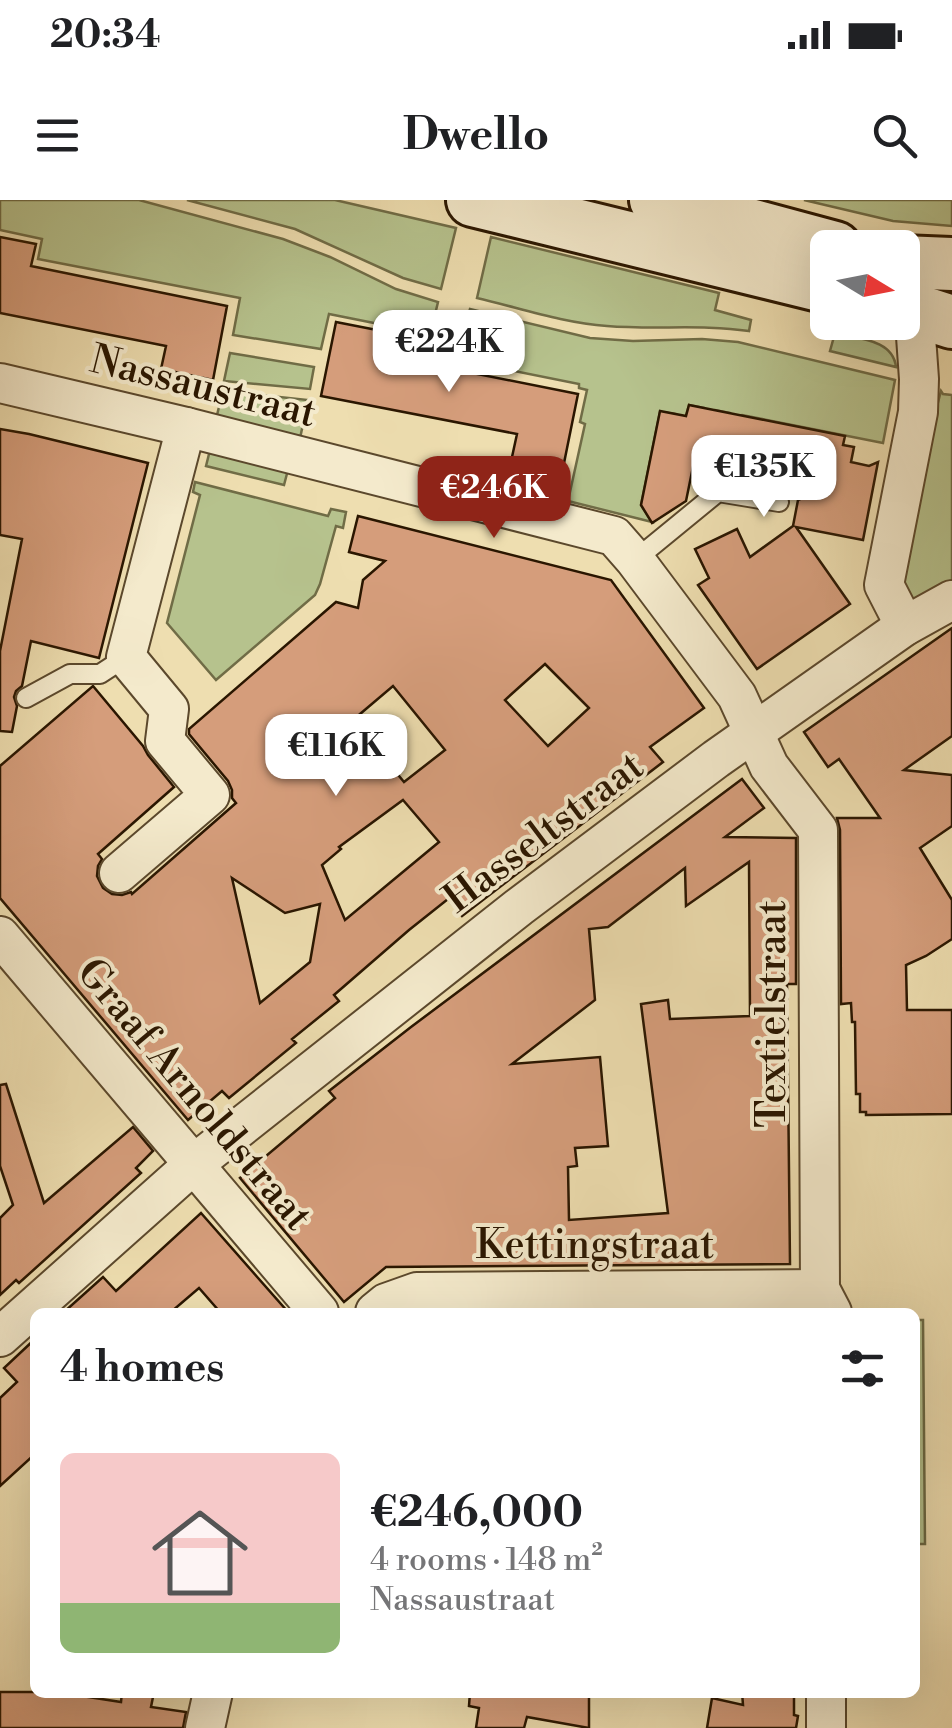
<!DOCTYPE html>
<meta charset="utf-8">
<style>
:root{--surface:#fff;--page:#f6f6f6;--text:#202124;--muted:#757577;--line:#e0e0e0;--accent:#8f2418}
body{margin:0;font-family:"Libre Bodoni",serif;background:var(--page);color:var(--text);height:100vh;display:flex;flex-direction:column;font-size:38px;white-space:nowrap}
*{box-sizing:border-box;margin:0}
p{font-size:32px;color:var(--muted)}
.icon{flex:none;width:55px;height:55px;fill:none;stroke:currentColor;stroke-width:2;stroke-linecap:round;stroke-linejoin:round}
.map{position:relative;flex:1;overflow:hidden}
.sheet{position:absolute;left:30px;top:1108px;width:890px;height:390px;display:flex;flex-direction:column;background:var(--surface);border-radius:15px;box-shadow:0 10px 40px #0002}
.sheet>*{flex:none}
.needle{width:65px;rotate:100deg}
.fabs{position:absolute;left:810px;top:30px;display:grid;gap:20px}
.fabs a{display:grid;place-items:center;width:110px;height:110px;border-radius:15px;background:var(--surface);box-shadow:0 10px 40px #0002;font-size:50px}
.price{position:absolute;translate:-50% -85px;padding:0 22px;border-radius:20px;background:#fff;color:#222;font-size:32px;line-height:65px;filter:drop-shadow(0 2px 5px #0008)}
.price::after{content:'';position:absolute;left:50%;top:60px;width:30px;height:22px;margin-left:-15px;background:inherit;clip-path:polygon(0 0,100% 0,50% 100%)}
.price.selected{background:var(--accent);color:#fff}
ul{padding:0;list-style:none}
li{display:flex;align-items:center;gap:30px;height:250px;padding:0 30px}
li+li{border-top:2px solid var(--line)}
li span{display:grid;place-items:center;flex:none;width:280px;height:200px;border-radius:15px;color:#555}
li>.icon{margin-inline-start:auto}
span .icon{width:120px;height:120px;fill:#fffc;stroke-width:1}
li b{font-size:42px}
h2{display:flex;justify-content:space-between;align-items:center;height:120px;padding:0 30px;font-size:42px}
.status{display:flex;justify-content:space-between;align-items:center;height:70px;padding:0 50px;background:var(--surface);direction:ltr}
.status svg{height:28px;fill:currentColor}
header{display:flex;justify-content:space-between;align-items:center;height:130px;padding:0 30px;background:var(--surface);font-size:45px;font-weight:700}
.map>svg:first-child{display:block}
.green{fill:#b6c28d;stroke:#706c46;stroke-width:2.5}
.building{fill:#d59d7b;stroke:#2a1600;stroke-width:2.5;fill-rule:evenodd}
.lines{fill:none;stroke-linecap:round;stroke-linejoin:round}
.lane-casing{stroke:#5b482c;stroke-width:22}
.street-casing{stroke:#5b482c;stroke-width:42}
.secondary-casing{stroke:#2a1600;stroke-width:58}
.lane{stroke:#f4eacc;stroke-width:18}
.street{stroke:#f4eacc;stroke-width:38}
.secondary{stroke:#f4eacc;stroke-width:52}
.labels{text-anchor:middle;dominant-baseline:central;stroke-width:8;stroke-linejoin:round;paint-order:stroke}
.street-label{font-size:40px;fill:#2a1600;stroke:#f4eacc}
</style>
<div class="status"><b>20:34</b><svg viewBox="0 0 49 12"><path d="M0 12V9h3v3zM5 12V6h3v6zM10 12V3h3v9zM15 12V0h3v12zM26 1h20v11H26zM47 4h2v5h-2z"/></svg></div>
<header><svg class="icon" aria-label="menu" viewBox="0 0 24 24"><path d="M4 6h16M4 12h16M4 18h16"/></svg>Dwello<svg class="icon" aria-label="search" viewBox="0 0 24 24"><circle cx="10" cy="10" r="6"/><path d="M15 15l6 6"/></svg></header>
<div class="map">
<svg width="952" height="1528" viewBox="0 0 952 1528">
<rect width="100%" height="100%" fill="#eedeb0"/>
<filter id="stains"><feTurbulence type="fractalNoise" baseFrequency=".002" numOctaves="4"/><feColorMatrix values="0 0 0 0 .2 0 0 0 0 .09 0 0 0 0 .02 0 0 0 .5 -.17"/></filter>
<radialGradient id="worn" r=".72"><stop offset=".6" stop-color="#630" stop-opacity="0"/><stop offset="1" stop-color="#630" stop-opacity=".3"/></radialGradient>
<g class="green">
<path d="M 0,0 L 139,0 L 283,39 L 330,57 L 396,89 L 438,102 L 432,127 L 462,135 L 470,109 L 590,138 L 633,141 L 702,139 L 738,142 L 895,180 L 883,243 L 742,215 L 729,220 L 730,213 L 715,210 L 703,214 L 704,208 L 689,205 L 684,222 L 675,214 L 660,212 L 641,305 L 652,322 L 568,301 L 585,224 L 580,222 L 587,190 L 579,188 L 579,184 L 410,150 L 416,123 L 397,117 L 394,127 L 329,114 L 321,149 L 233,135 L 240,98 L 38,59 L 42,39 L 0,30 Z"/>
<path d="M 187,0 L 335,0 L 456,28 L 441,89 L 403,78 L 295,29 Z"/>
<path d="M 804,0 L 952,0 L 952,26 L 893,21 Z"/>
<path d="M 491,37 L 719,93 L 715,110 L 751,120 L 749,131 C 702,124 655,130 607,126 C 563,123 520,108 477,98 Z"/>
<path d="M 835,133 C 858,139 893,139 896,167 L 830,151 Z"/>
<path d="M 230,153 L 314,167 L 310,189 L 224,181 Z"/>
<path d="M 223,191 L 308,200 L 298,248 L 216,219 Z"/>
<path d="M 941,191 L 943,194 L 952,195 L 952,383 L 915,406 L 895,367 Z"/>
<path d="M 211,246 L 289,266 L 284,285 L 206,266 Z"/>
<path d="M 195,282 L 328,316 L 331,309 L 346,312 L 343,328 L 336,326 L 320,384 L 315,395 L 216,480 L 167,423 L 200,295 L 193,292 Z"/>
<path d="M 915,1120 L 923,1120 L 925,1344 L 915,1344 Z"/>
</g>
<g class="building">
<path d="M 0,37 L 36,44 L 31,66 L 227,106 L 213,180 L 161,169 L 166,146 L 0,113 Z"/>
<path d="M 336,122 L 387,132 L 382,155 L 578,194 L 563,268 L 512,257 L 517,234 L 321,196 Z"/>
<path d="M 689,205 L 845,236 L 843,245 L 854,247 L 851,262 L 869,266 L 878,262 L 863,340 L 796,327 L 850,404 L 757,469 L 698,385 L 709,378 L 695,349 L 737,329 L 750,357 L 793,326 L 798,300 L 824,288 L 694,262 L 686,301 L 652,323 L 641,305 L 660,211 L 686,216 Z"/>
<path d="M 0,229 L 29,234 L 148,263 L 99,458 L 31,441 L 22,486 L 16,491 L 14,497 L 17,506 L 12,532 L 0,531 L 0,451 L 22,339 L 0,335 Z"/>
<path d="M 358,316 L 611,380 L 704,508 L 650,547 L 663,562 L 462,716 L 448,699 L 409,730 L 334,795 L 339,801 L 292,839 L 296,843 L 229,898 L 222,891 L 188,920 L 0,698 L 0,566 L 93,486 L 143,546 L 148,555 L 174,587 L 98,654 L 102,659 L 98,666 L 97,676 L 103,688 L 112,694 L 122,695 L 131,692 L 132,694 L 236,603 L 232,598 L 232,590 L 228,581 L 189,534 L 189,529 L 336,402 L 358,408 L 363,380 L 385,361 L 349,352 ZM 545,464 L 589,508 L 548,546 L 505,500 ZM 393,486 L 445,550 L 404,582 L 353,520 ZM 403,600 L 439,642 L 345,720 L 322,665 L 341,649 L 339,647 ZM 232,678 L 285,713 L 320,704 L 310,762 L 260,803 Z"/>
<path d="M 952,428 L 952,536 L 904,570 L 952,575 L 952,626 L 920,648 L 952,700 L 952,739 L 926,756 L 906,765 L 907,810 L 952,810 L 952,914 L 866,915 L 866,912 L 860,912 L 860,894 L 856,894 L 855,822 L 852,822 L 851,803 L 841,804 L 840,630 L 837,618 L 880,618 L 839,559 L 828,567 L 804,532 Z"/>
<path d="M 742,579 L 764,608 L 725,637 L 796,638 L 796,784 L 787,784 L 790,1064 L 386,1067 L 344,1102 L 240,978 L 335,898 L 329,891 L 411,827 ZM 749,662 L 750,816 L 670,819 L 668,800 L 641,804 L 668,1013 L 569,1020 L 568,967 L 577,966 L 575,948 L 608,946 L 600,857 L 512,864 L 595,800 L 589,729 L 608,727 L 685,668 L 686,706 Z"/>
<path d="M 6,884 L 44,1003 L 133,927 L 153,951 L 136,968 L 141,973 L 19,1083 L 16,1080 L 0,1095 L 0,1018 L 13,1005 L 0,966 L 0,885 Z"/>
<path d="M 201,1013 L 288,1112 L 220,1112 L 199,1088 L 171,1112 L 64,1112 L 103,1077 L 116,1091 Z"/>
<path d="M 35,1139 L 35,1254 L 0,1286 L 0,1198 L 17,1182 L 4,1168 Z"/>
<path d="M 0,1492 L 56,1492 L 121,1502 L 122,1492 L 154,1492 L 151,1507 L 186,1512 L 183,1528 L 0,1528 Z"/>
<path d="M 470,1492 L 589,1492 L 589,1528 L 527,1517 L 524,1528 L 476,1528 L 479,1508 L 469,1506 Z"/>
<path d="M 742,1492 L 794,1492 L 794,1515 L 798,1516 L 796,1528 L 707,1528 L 712,1498 L 743,1505 Z"/>
</g>
<g class="lines">
<g class="lane-casing">
<g id="lane">
<path d="M 635,360 L 718,292 L 779,302"/>
<path d="M 26,498 L 70,474 L 100,474 L 126,457"/>
</g>
</g>
<g class="street-casing">
<g id="street">
<path d="M 0,183 L 186,227 L 614,336 L 635,360 L 737,496 L 769,566 L 818,630 L 820,1089 L 832,1112"/>
<path d="M 905,426 L 884,385 L 918,212 L 919,179 L 914,108"/>
<path d="M 119,673 L 210,595 L 165,541 L 169,509 L 126,457 L 186,227"/>
<path d="M 0,736 L 319,1112"/>
<path d="M 375,1112 L 386,1103 L 417,1092 L 820,1089"/>
<path d="M 0,1137 L 194,964 L 519,707 L 716,559 L 905,426 L 952,400"/>
<path d="M 826,1492 L 826,1528"/>
<path d="M 205,1528 L 213,1492"/>
</g>
</g>
<g class="secondary-casing">
<g id="secondary">
<path d="M 473,0 L 828,87"/>
<path d="M 656,0 L 835,48"/>
<path d="M 902,62 L 952,64"/>
<path d="M 902,106 L 952,122"/>
</g>
</g>
<use href="#lane" class="lane"/>
<use href="#street" class="street"/>
<use href="#secondary" class="secondary"/>
</g>
<g class="labels">
<g class="street-label">
<text transform="translate(203 187) rotate(14)">Nassaustraat</text>
<text transform="translate(544 633) rotate(-37)">Hasseltstraat</text>
<text transform="translate(773 814) rotate(-90)">Textielstraat</text>
<text transform="translate(194 895) rotate(50)">Graaf Arnoldstraat</text>
<text x="595" y="1046">Kettingstraat</text>
</g>
</g>
<rect width="100%" height="100%" filter="url(#stains)"/>
<rect width="100%" height="100%" fill="url(#worn)"/>
</svg>
<div class="fabs">
<a><svg class="needle" viewBox="-14 -14 28 28"><path d="M0-13l5 13h-10z" fill="#e53935"/><path d="M0 13l5-13h-10z" fill="#757577"/></svg></a>
</div>
<b class="price" style="left:449px;top:195px">€224K</b>
<b class="price" style="left:764px;top:320px">€135K</b>
<b class="price selected" style="left:494px;top:341px">€246K</b>
<b class="price" style="left:336px;top:599px">€116K</b>
<section class="sheet">
<h2>4 homes<svg class="icon" aria-label="filters" viewBox="0 0 24 24"><path d="M4 7h16M4 17h16"/><circle cx="9" cy="7" r="2"/><circle cx="15" cy="17" r="2"/></svg></h2>
<ul>
<li><span style="background:linear-gradient(#f6c9c9 75%,#8fb573 0)"><svg class="icon" aria-label="home" viewBox="0 0 24 24"><path d="M3 11l9-7 9 7M6 9v11h12V9"/></svg></span><div><b>€246,000</b><p>4 rooms · 148 m²</p><p>Nassaustraat</p></div></li>
</ul>
</section>
</div>
